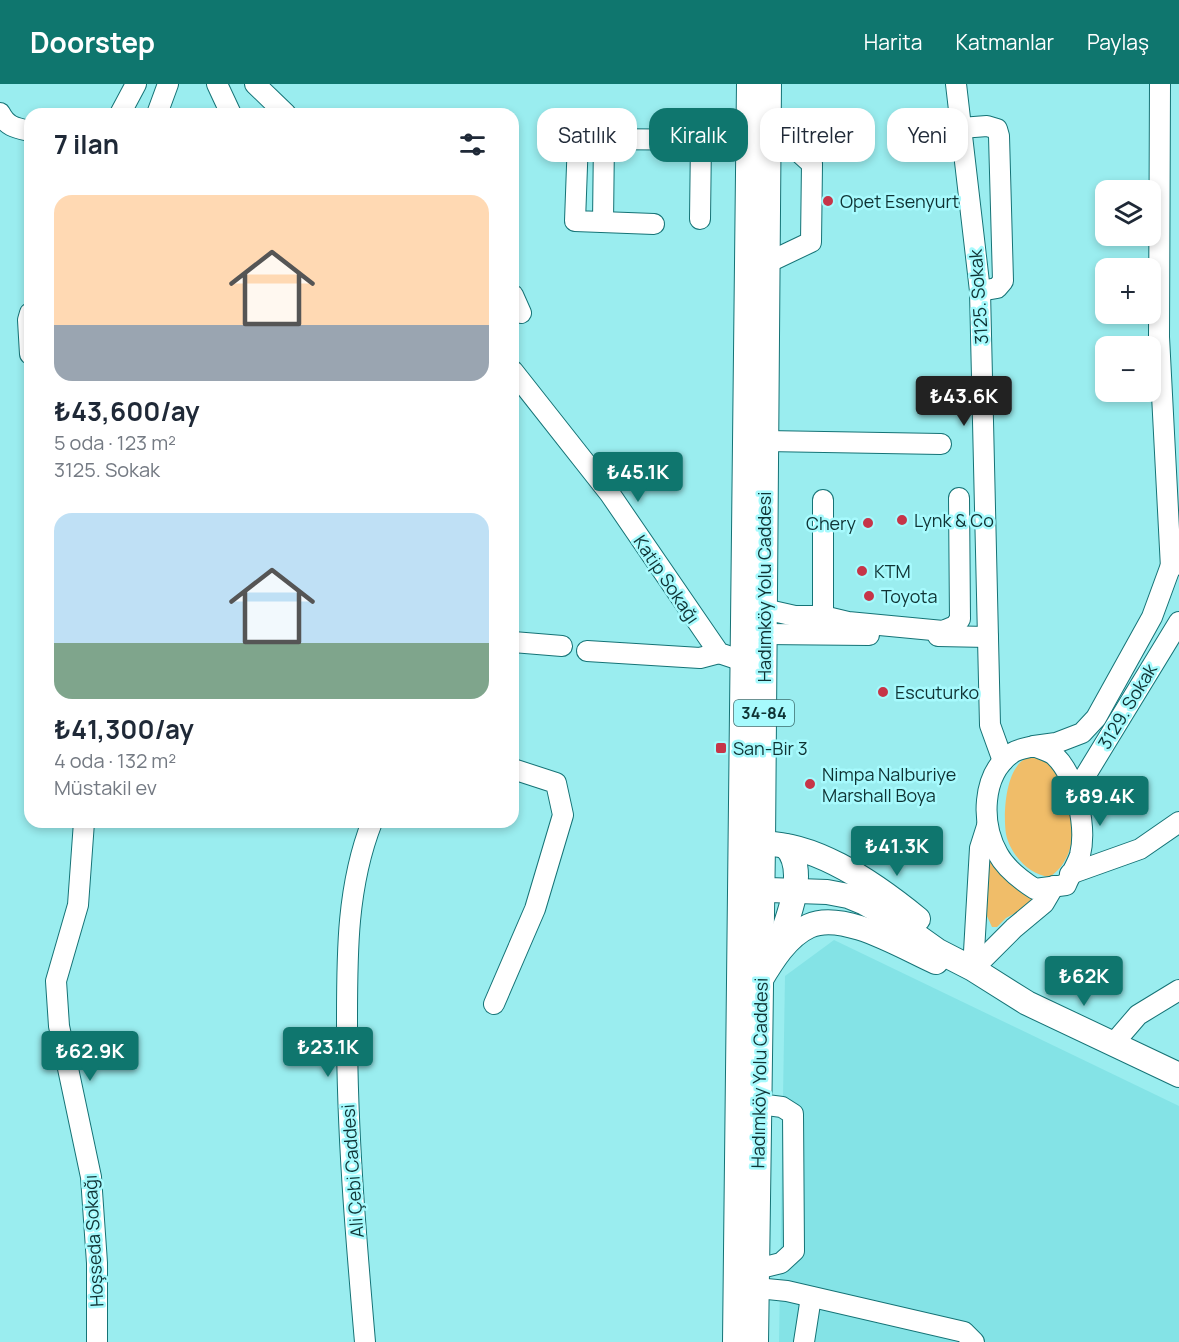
<!DOCTYPE html>
<html lang="tr">
<meta charset="utf-8">
<style>
:root{--surface:#fff;--page:#f2f2f3;--text:#1f2937;--muted:#747a83;--accent:#0f766e}
body{margin:0;font-family:Manrope,sans-serif;background:var(--page);color:var(--text);height:100vh;display:flex;flex-direction:column;font-size:22px;white-space:nowrap}
*{box-sizing:border-box;margin:0}
p{font-size:20px;color:var(--muted)}
.icon{flex:none;width:33px;height:33px;fill:none;stroke:currentColor;stroke-width:2;stroke-linecap:round;stroke-linejoin:round}
.map{position:relative;flex:1;overflow:hidden}
.side{position:absolute;left:24px;top:24px;width:495px;height:720px;display:flex;flex-direction:column;background:var(--surface);border-radius:18px;box-shadow:0 3px 9px #0003}
.side>*{flex:none}
.top-card{position:absolute;left:537px;top:24px;width:552px;height:54px;display:flex;gap:12px}
.fabs{position:absolute;left:1095px;top:96px;display:grid;gap:12px}
.fabs a{display:grid;place-items:center;width:66px;height:66px;border-radius:12px;background:var(--surface);box-shadow:0 3px 9px #0003;font-size:30px}
.price{position:absolute;translate:-50% -51px;padding:0 14px;border-radius:6px;background:var(--accent);color:#fff;font-size:20px;line-height:39px;filter:drop-shadow(0 2px 3px #0008)}
.price::after{content:'';position:absolute;left:50%;top:36px;width:18px;height:14px;margin-left:-9px;background:inherit;clip-path:polygon(0 0,100% 0,50% 100%)}
.price.active{background:#222;color:#fff}
ul{padding:0;list-style:none}
li{display:grid;align-content:center;gap:12px;height:318px;padding:0 30px}
li span{display:grid;place-items:center;height:186px;border-radius:18px;color:#555}
li>.icon{margin-inline-start:auto}
span .icon{width:108px;height:108px;fill:#fffc;stroke-width:1}
li b{font-size:26px}
h2{display:flex;justify-content:space-between;align-items:center;height:72px;padding:0 30px;font-size:26px}
.pill{padding:0 21px;border-radius:18px;background:var(--surface);box-shadow:0 3px 9px #0003;font-size:21px;line-height:54px}
.pill.active{background:var(--accent);color:#fff}
header{display:flex;align-items:center;gap:36px;box-sizing:border-box;height:84px;padding:0 30px;background:var(--accent);color:#fff}
header strong{font-size:28px}
nav{display:flex;gap:33px;margin-inline-start:auto;font-size:21px}
.map>svg:first-child{display:block}
.built{fill:#84e3e6}
.green{fill:#f0bd69}
.lines{fill:none;stroke-linecap:round;stroke-linejoin:round}
.minor-casing{stroke:#157376;stroke-width:22}
.major-casing{stroke:#157376;stroke-width:26}
.minor{stroke:#fff;stroke-width:20}
.major{stroke:#fff;stroke-width:24}
.poi-dot{fill:#c63548;stroke:#a7fafd;stroke-width:2}
.labels{text-anchor:middle;dominant-baseline:central;stroke-width:5;stroke-linejoin:round;paint-order:stroke}
.shield{fill:#a7fafd;stroke:#3d6f70;stroke-width:1.5}
.shield-label{font-size:16px;font-weight:bold;fill:#0f3334}
.poi-label{font-size:18px;fill:#0f3334;stroke:#a7fafd;text-anchor:start}
.street-label{font-size:18px;fill:#0f3334;stroke:#a7fafd}
</style>
<header>
<strong>Doorstep</strong>
<nav><a>Harita</a><a>Katmanlar</a><a>Paylaş</a></nav>
</header>
<div class="map">
<svg width="1179" height="1258" viewBox="0 0 1179 1258">
<rect width="100%" height="100%" fill="#9aedef"/>
<path class="built" d="M 834,856 L 1179,1022 L 1179,1258 L 779,1258 L 785,892 Z"/>
<g class="green">
<path d="M 1041,673 L 1058,683 C 1062,696 1070,710 1072,724 C 1076,749 1072,778 1050,793 C 1029,791 1010,770 1006,750 C 1003,731 1005,683 1027,674 C 1030,672 1037,673 1041,673 Z"/>
<path d="M 990,767 L 1041,815 L 1006,834 L 997,843 L 992,843 L 986,830 Z"/>
</g>
<g class="lines">
<g class="minor-casing">
<g id="minor">
<path d="M 217,0 L 231,30"/>
<path d="M 255,0 L 286,30"/>
<path d="M 956,0 L 980,207 L 990,641 L 1003,677"/>
<path d="M 1160,0 L 1159,253 L 1171,484"/>
<path d="M 0,29 C 7,43 16,44 30,47"/>
<path d="M 120,30 L 136,0"/>
<path d="M 157,30 L 168,0"/>
<path d="M 961,44 L 987,42 L 997,45 L 999,52 L 1003,197 L 997,204 L 980,207"/>
<path d="M 700,135 L 701,55"/>
<path d="M 603,138 L 604,55"/>
<path d="M 654,140 L 575,137 L 578,55 L 748,56"/>
<path d="M 769,178 L 811,158 L 812,80 L 769,41"/>
<path d="M 513,211 L 521,229"/>
<path d="M 30,229 L 28,236 L 30,270"/>
<path d="M 513,287 L 610,410 L 719,569 L 743,577"/>
<path d="M 766,357 L 941,360"/>
<path d="M 823,416 L 823,532"/>
<path d="M 764,525 L 795,532 L 823,532 L 848,538 L 943,547 L 955,542 L 960,535 L 959,414"/>
<path d="M 764,550 L 869,551"/>
<path d="M 938,552 L 988,553"/>
<path d="M 513,558 L 562,562"/>
<path d="M 587,567 L 700,574 L 719,569"/>
<path d="M 1034,662 C 1040,665 1050,667 1055,672 C 1076,692 1087,743 1080,771 C 1077,781 1070,791 1066,801 L 1035,805 C 1021,796 1006,785 998,770 C 981,740 981,691 1012,669 C 1018,665 1027,664 1034,662 Z"/>
<path d="M 1034,662 L 1056,659 L 1082,649 L 1096,634 L 1152,533 L 1174,473"/>
<path d="M 1076,707 L 1179,538"/>
<path d="M 84,738 L 78,821 L 56,897 L 59,942 L 91,1093 L 97,1179 L 97,1258"/>
<path d="M 1070,790 L 1140,765 L 1179,738"/>
<path d="M 973,885 L 980,764 L 987,742"/>
<path d="M 973,885 L 1014,844 L 1044,819 L 1054,802"/>
<path d="M 494,920 L 535,825 L 563,731 L 556,699 L 513,685"/>
<path d="M 1113,960 L 1138,931 L 1179,906"/>
<path d="M 757,1185 L 781,1179 L 794,1167 L 793,1030 L 782,1023 L 759,1020"/>
<path d="M 757,1204 L 787,1207 L 964,1248 L 974,1258"/>
<path d="M 365,1258 C 356,1154 347,1049 347,944 C 347,874 346,804 372,738"/>
<path d="M 804,1258 L 811,1213"/>
</g>
</g>
<g class="major-casing">
<g id="major">
<path d="M 749,761 C 807,751 875,800 918,835"/>
<path d="M 751,797 L 762,804 L 769,806 L 827,808 L 848,812 L 865,819 L 893,835 L 938,867 L 973,885 L 1027,919 L 1179,991"/>
<path d="M 776,867 C 786,840 810,785 785,762"/>
<path d="M 760,897 C 772,877 787,852 809,842 C 843,826 904,864 936,878"/>
<path d="M 735,1258 L 749,0"/>
<path d="M 756,1258 L 763,759 L 769,0"/>
</g>
</g>
<use href="#minor" class="minor"/>
<use href="#major" class="major"/>
</g>
<g class="poi-dot">
<circle cx="828" cy="117" r="6"/>
<circle cx="902" cy="436" r="6"/>
<circle cx="868" cy="439" r="6"/>
<circle cx="862" cy="487" r="6"/>
<circle cx="869" cy="512" r="6"/>
<circle cx="883" cy="608" r="6"/>
<rect x="715" y="658" width="12" height="12" rx="3"/>
<circle cx="810" cy="700" r="6"/>
</g>
<g class="labels">
<rect class="shield" x="734" y="616" width="60" height="26" rx="4.5"/>
<g class="shield-label">
<text x="764" y="629">34-84</text>
</g>
<g class="poi-label">
<text x="840" y="117">Opet Esenyurt</text>
<text x="914" y="436">Lynk &amp; Co</text>
<text x="856" y="439" text-anchor="end">Chery</text>
<text x="874" y="487">KTM</text>
<text x="881" y="512">Toyota</text>
<text x="895" y="608">Escuturko</text>
<text x="733" y="664">San-Bir 3</text>
<text x="822" y="690">Nimpa Nalburiye<tspan x="822" dy="21">Marshall Boya</tspan></text>
</g>
<g class="street-label">
<text transform="translate(978 213) rotate(-94)">3125. Sokak</text>
<text transform="translate(667 495) rotate(56)">Katip Sokağı</text>
<text transform="translate(764 503) rotate(-90)">Hadımköy Yolu Caddesi</text>
<text transform="translate(1127 622) rotate(-59)">3129. Sokak</text>
<text transform="translate(759 989) rotate(-89)">Hadımköy Yolu Caddesi</text>
<text transform="translate(352 1087) rotate(-94)">Ali Çebi Caddesi</text>
<text transform="translate(93 1157) rotate(-93)">Hoşseda Sokağı</text>
</g>
</g>
</svg>
<div class="fabs">
<a><svg class="icon" aria-label="layers" viewBox="0 0 24 24"><path d="M12 4l9 5-9 5-9-5zM3 14l9 5 9-5"/></svg></a>
<a>+</a>
<a>−</a>
</div>
<b class="price active" style="left:964px;top:343px">₺43.6K</b>
<b class="price" style="left:638px;top:419px">₺45.1K</b>
<b class="price" style="left:1100px;top:743px">₺89.4K</b>
<b class="price" style="left:897px;top:793px">₺41.3K</b>
<b class="price" style="left:1084px;top:923px">₺62K</b>
<b class="price" style="left:328px;top:994px">₺23.1K</b>
<b class="price" style="left:90px;top:998px">₺62.9K</b>
<div class="top-card">
<a class="pill">Satılık</a>
<a class="pill active">Kiralık</a>
<a class="pill">Filtreler</a>
<a class="pill">Yeni</a>
</div>
<section class="side">
<h2>7 ilan<svg class="icon" aria-label="filters" viewBox="0 0 24 24"><path d="M4 7h16M4 17h16"/><circle cx="9" cy="7" r="2"/><circle cx="15" cy="17" r="2"/></svg></h2>
<ul>
<li><span style="background:linear-gradient(#ffd9b3 70%,#9aa5b1 0)"><svg class="icon" aria-label="home" viewBox="0 0 24 24"><path d="M3 11l9-7 9 7M6 9v11h12V9"/></svg></span><div><b>₺43,600/ay</b><p>5 oda · 123 m²</p><p>3125. Sokak</p></div></li>
<li><span style="background:linear-gradient(#bfe0f5 70%,#7fa58c 0)"><svg class="icon" aria-label="home" viewBox="0 0 24 24"><path d="M3 11l9-7 9 7M6 9v11h12V9"/></svg></span><div><b>₺41,300/ay</b><p>4 oda · 132 m²</p><p>Müstakil ev</p></div></li>
</ul>
</section>
</div>
